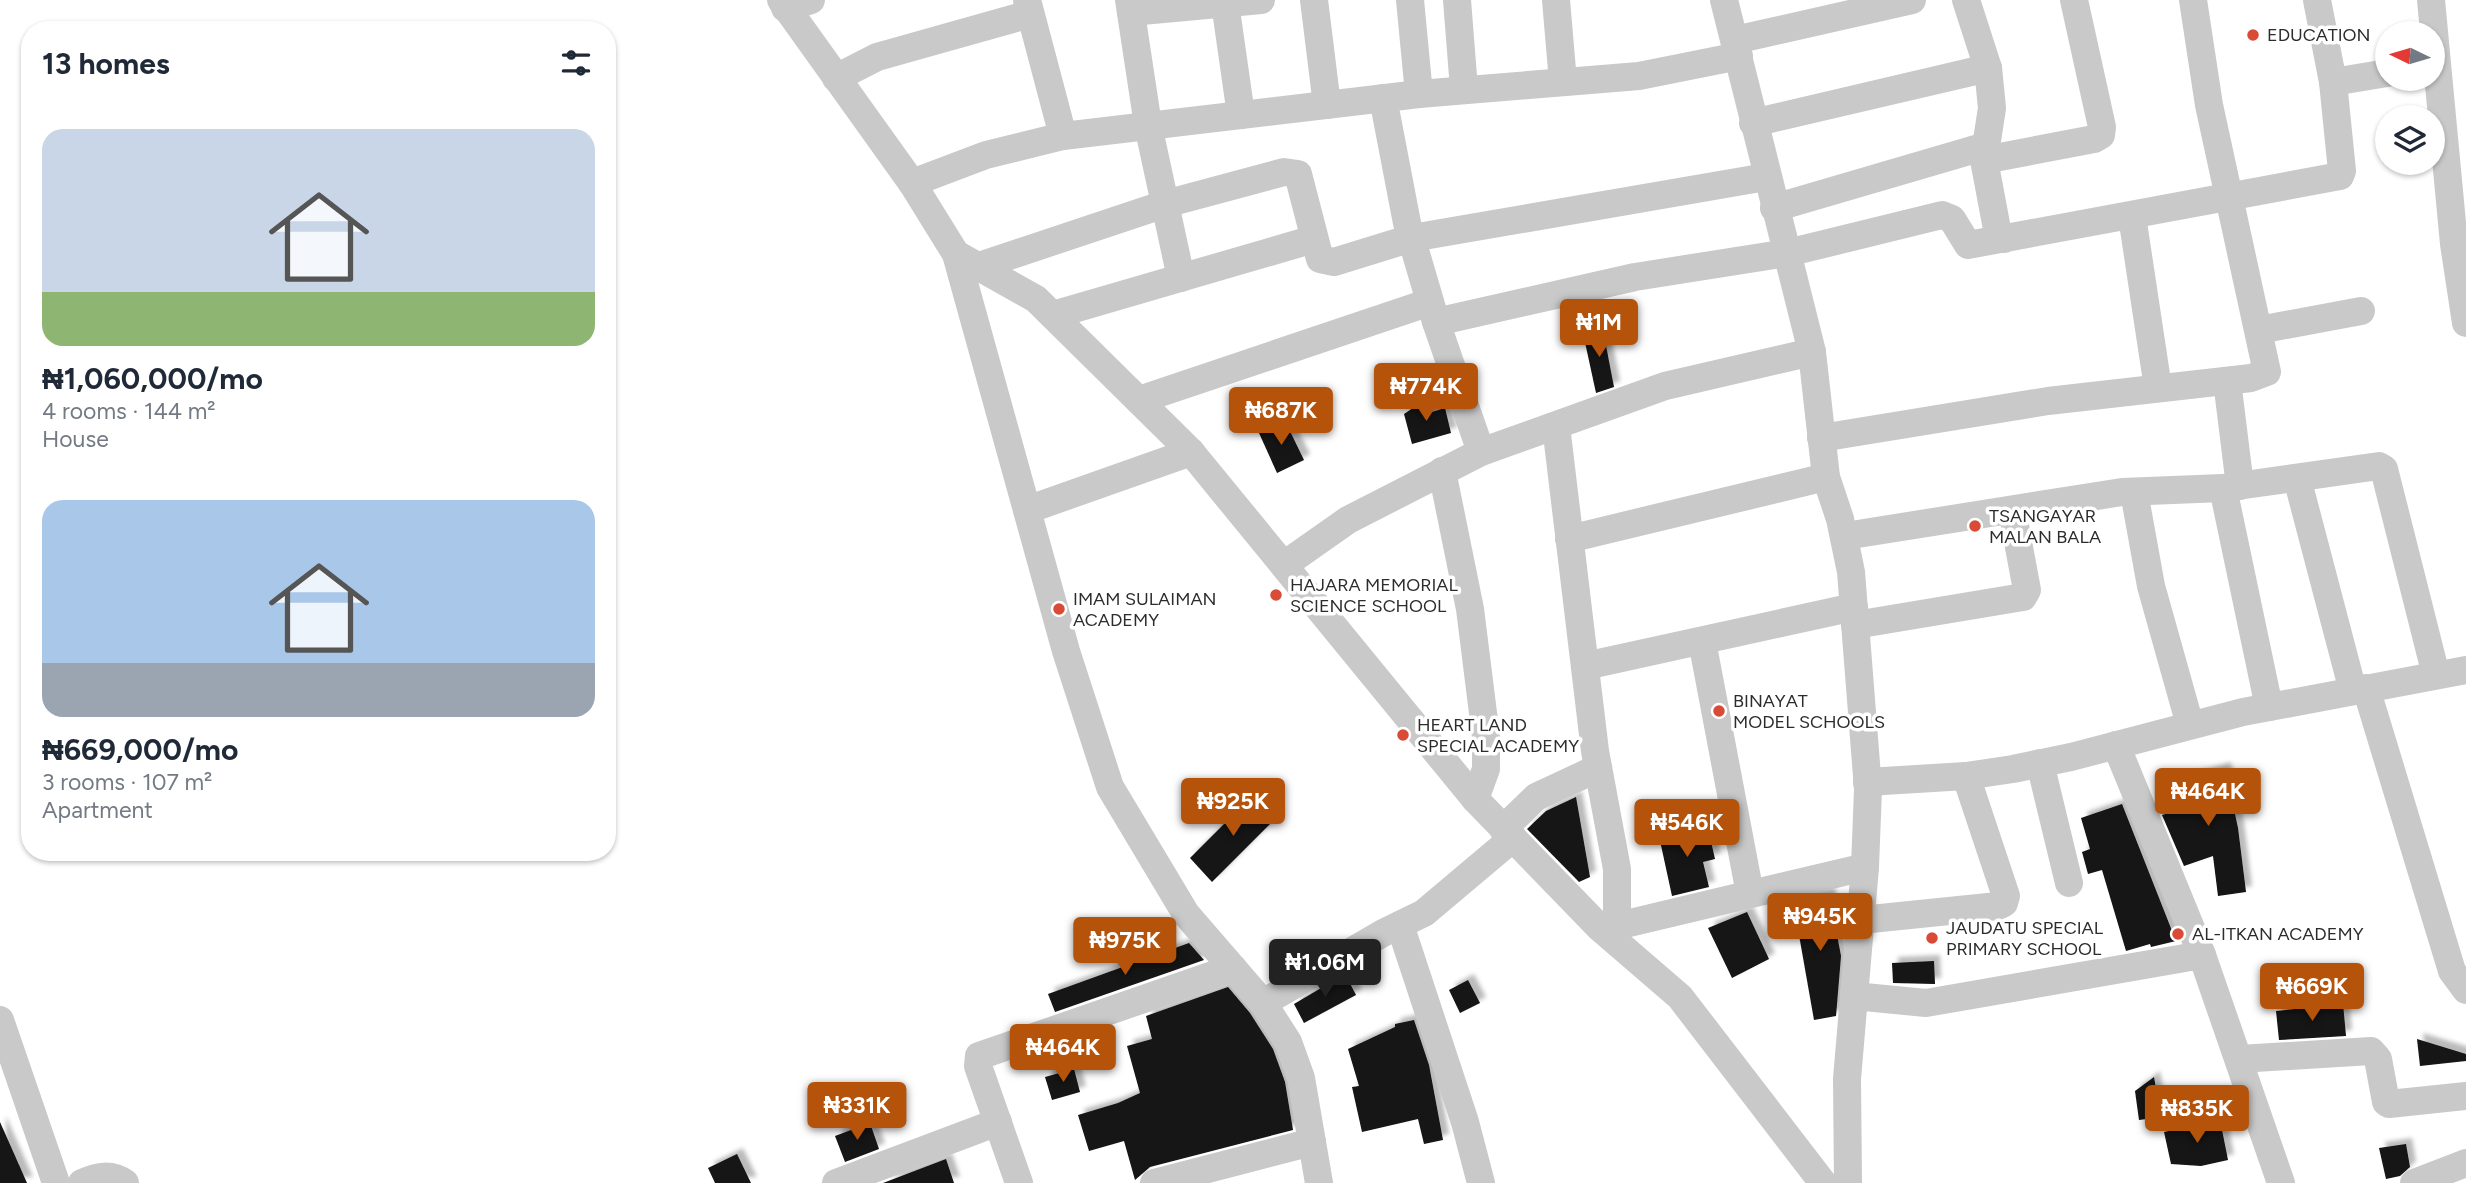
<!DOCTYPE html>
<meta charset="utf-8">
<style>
:root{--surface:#fff;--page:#f6f6f7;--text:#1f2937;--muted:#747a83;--accent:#b45309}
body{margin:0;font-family:Figtree,sans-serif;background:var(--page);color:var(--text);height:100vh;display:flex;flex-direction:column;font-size:26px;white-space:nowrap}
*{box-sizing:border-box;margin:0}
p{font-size:23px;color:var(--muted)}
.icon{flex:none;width:38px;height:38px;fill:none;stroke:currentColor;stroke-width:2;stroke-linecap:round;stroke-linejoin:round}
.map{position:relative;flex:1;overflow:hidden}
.side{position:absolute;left:21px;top:21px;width:595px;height:840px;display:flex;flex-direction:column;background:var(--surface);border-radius:28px;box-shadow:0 2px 5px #0004}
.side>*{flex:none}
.needle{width:46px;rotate:275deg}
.tools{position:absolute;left:2375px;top:21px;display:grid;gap:14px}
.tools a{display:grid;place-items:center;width:70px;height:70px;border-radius:50%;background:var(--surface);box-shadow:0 2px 5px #0004;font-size:35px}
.price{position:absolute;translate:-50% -60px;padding:0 16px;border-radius:7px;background:var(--accent);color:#fff;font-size:23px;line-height:46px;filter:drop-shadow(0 2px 4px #0008)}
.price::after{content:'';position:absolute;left:50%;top:42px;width:21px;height:16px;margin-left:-10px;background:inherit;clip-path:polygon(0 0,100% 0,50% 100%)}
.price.on{background:#222;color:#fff}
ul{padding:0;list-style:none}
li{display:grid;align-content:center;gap:14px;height:371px;padding:0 21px}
li span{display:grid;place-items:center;height:217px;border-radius:21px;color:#555}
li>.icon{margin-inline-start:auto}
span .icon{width:126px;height:126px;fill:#fffc;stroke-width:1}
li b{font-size:30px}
h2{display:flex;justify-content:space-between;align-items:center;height:84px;padding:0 21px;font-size:30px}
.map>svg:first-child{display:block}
.building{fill:#131313;filter:url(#shadow)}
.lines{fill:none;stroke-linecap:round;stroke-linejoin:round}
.minor{stroke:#c9c9c9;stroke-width:28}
.poi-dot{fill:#d94b37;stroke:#fff;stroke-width:2.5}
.labels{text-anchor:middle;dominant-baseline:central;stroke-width:7;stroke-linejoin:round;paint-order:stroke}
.poi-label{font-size:18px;fill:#2c2c2c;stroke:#fff;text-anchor:start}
</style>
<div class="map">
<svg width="2466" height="1183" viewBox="0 0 2466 1183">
<defs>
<filter id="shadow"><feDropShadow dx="6" dy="-6" stdDeviation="2" flood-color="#0004"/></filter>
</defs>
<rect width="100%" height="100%" fill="#fff"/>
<g class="building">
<path d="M 1602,325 L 1614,387 L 1596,393 L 1583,333 Z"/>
<path d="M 1425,400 L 1432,412 L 1445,408 L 1451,433 L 1412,444 L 1404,414 Z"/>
<path d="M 1285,421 L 1304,460 L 1277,473 L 1259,433 Z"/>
<path d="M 2225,768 L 2238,828 L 2246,892 L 2218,896 L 2213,856 L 2184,866 L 2162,815 L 2179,810 L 2173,783 Z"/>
<path d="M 1254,794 L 1277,817 L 1212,882 L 1190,858 Z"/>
<path d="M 1576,797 L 1590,877 L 1579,882 L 1527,829 L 1546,811 Z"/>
<path d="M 2122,804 L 2176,941 L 2151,947 L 2150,944 L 2126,951 L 2102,870 L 2088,874 L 2082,852 L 2090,849 L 2081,818 Z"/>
<path d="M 1707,824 L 1715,859 L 1703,862 L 1709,887 L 1672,896 L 1659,836 Z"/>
<path d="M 1829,893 L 1841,956 L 1836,1016 L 1814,1020 L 1793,901 Z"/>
<path d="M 1747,912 L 1769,959 L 1732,978 L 1708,928 Z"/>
<path d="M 1189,943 L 1204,960 L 1055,1012 L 1048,994 Z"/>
<path d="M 1934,961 L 1935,984 L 1893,983 L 1892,963 Z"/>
<path d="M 1345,974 L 1356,995 L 1304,1023 L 1294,1004 Z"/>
<path d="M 1468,980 L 1480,1003 L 1460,1013 L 1449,990 Z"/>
<path d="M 1228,987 L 1250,1013 L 1273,1049 L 1285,1082 L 1293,1130 L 1150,1167 L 1135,1180 L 1124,1141 L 1089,1151 L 1078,1115 L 1118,1103 L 1140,1093 L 1127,1046 L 1152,1039 L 1146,1016 Z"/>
<path d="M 2343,1004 L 2346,1036 L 2279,1040 L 2276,1011 Z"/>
<path d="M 1414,1020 L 1429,1065 L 1443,1140 L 1424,1144 L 1418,1119 L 1362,1132 L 1352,1087 L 1359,1086 L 1348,1049 L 1395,1027 L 1395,1024 Z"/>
<path d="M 1094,1034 L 1101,1058 L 1075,1066 L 1068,1043 Z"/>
<path d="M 2417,1039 L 2466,1054 L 2466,1061 L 2420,1066 Z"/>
<path d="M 1074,1069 L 1080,1092 L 1052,1100 L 1045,1077 Z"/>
<path d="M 2154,1077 L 2161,1117 L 2139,1120 L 2135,1091 Z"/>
<path d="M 2220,1120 L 2228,1160 L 2201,1166 L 2171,1164 L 2164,1132 Z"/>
<path d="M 0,1122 L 27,1183 L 0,1183 Z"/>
<path d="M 870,1123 L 879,1149 L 845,1162 L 835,1136 Z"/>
<path d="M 2406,1144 L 2410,1167 L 2400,1176 L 2386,1179 L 2379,1148 Z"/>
<path d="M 737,1154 L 751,1183 L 715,1183 L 708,1168 Z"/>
<path d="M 946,1159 L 954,1183 L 883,1183 Z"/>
</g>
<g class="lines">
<g class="minor">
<path d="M 781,0 L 912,183 L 956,254 L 1066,651 L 1110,787 L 1186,914 L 1263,1003 L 1288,1042 L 1301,1078 L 1319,1183"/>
<path d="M 1027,0 L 1063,136"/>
<path d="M 1129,0 L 1148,125 L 1181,278"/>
<path d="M 1314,0 L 1327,105"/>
<path d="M 1410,0 L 1419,94"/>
<path d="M 1457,0 L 1464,89"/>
<path d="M 1556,0 L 1563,82"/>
<path d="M 1724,0 L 1812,352 L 1826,477 L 1840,519 L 1851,572 L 1868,789 L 1865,867 L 1847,1079 L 1848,1183"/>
<path d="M 1966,0 L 1988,68 L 1992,108 L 1984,160 L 1997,229 L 2004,239"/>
<path d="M 2431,0 L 2454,244 L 2466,323"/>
<path d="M 1225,3 L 1241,115"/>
<path d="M 785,8 L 811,0"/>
<path d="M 1131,12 L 1261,0"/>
<path d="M 1735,40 L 1912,0"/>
<path d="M 836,78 L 877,57 L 1030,14"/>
<path d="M 2333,82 L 2387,73"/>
<path d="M 1383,98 L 1407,223 L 1436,322 L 1481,452"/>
<path d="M 1753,123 L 1988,68"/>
<path d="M 1984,160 L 2094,139 L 2101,135 L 2102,127 L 2074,0"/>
<path d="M 912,183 L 986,155 L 1063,136 L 1419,94 L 1639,76 L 1739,56"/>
<path d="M 1774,208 L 1986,146"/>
<path d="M 2132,216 L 2158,388"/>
<path d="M 956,254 L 1036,299 L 1191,452 L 1475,799 L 1600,928 L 1680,997 L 1823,1183"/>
<path d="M 979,266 L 1165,204 L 1284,172 L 1298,174 L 1320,259 L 1334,262 L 1412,238 L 1766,177"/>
<path d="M 1053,315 L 1314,239"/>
<path d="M 1436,322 L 1635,277 L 1787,253 L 1942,215 L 1952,219 L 1968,245 L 2340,176 L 2342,171 L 2333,82 L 2317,0"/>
<path d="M 2259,330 L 2361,311"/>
<path d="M 2227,381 L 2240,486"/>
<path d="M 1139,400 L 1430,302"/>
<path d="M 1556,426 L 1595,751 L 1617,869 L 1617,942"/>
<path d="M 1821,438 L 2048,401 L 2251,378 L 2267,372 L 2209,105 L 2193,0"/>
<path d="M 1442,471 L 1470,609 L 1486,737 L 1486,769 L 1475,799"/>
<path d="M 2297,478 L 2353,691"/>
<path d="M 2223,488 L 2269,707"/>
<path d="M 2134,492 L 2151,586 L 2190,725"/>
<path d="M 1027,510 L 1191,452"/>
<path d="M 1845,536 L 2122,492 L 2223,488 L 2379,466 L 2384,469 L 2436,675"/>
<path d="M 1569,539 L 1826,477"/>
<path d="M 1284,565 L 1348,520 L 1481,452 L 1665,386 L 1812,352"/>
<path d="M 1855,625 L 2023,597 L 2027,590 L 2012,510"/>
<path d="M 1702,641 L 1750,894"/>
<path d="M 1585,666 L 1854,607"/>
<path d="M 2366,688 L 2452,971 L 2466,990"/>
<path d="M 2116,745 L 2202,955 L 2281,1183"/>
<path d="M 2040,763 L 2069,883"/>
<path d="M 1867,782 L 1966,776 L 2013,769 L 2071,757 L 2243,712 L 2466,670"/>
<path d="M 1503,829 L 1536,797 L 1598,768"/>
<path d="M 1861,920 L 1998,906 L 2004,903 L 2006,896 L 1966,776"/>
<path d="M 1400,925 L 1465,1122 L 1481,1183"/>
<path d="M 1617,926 L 1865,867"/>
<path d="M 1854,996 L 1926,1003 L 2202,955"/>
<path d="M 1263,1003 L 1383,933 L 1424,913 L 1513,838"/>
<path d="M 0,1020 L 56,1183"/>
<path d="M 2239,1059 L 2371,1051 L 2378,1059 L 2386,1102 L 2389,1104 L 2466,1096"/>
<path d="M 82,1183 C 97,1176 111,1173 125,1183"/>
<path d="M 836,1183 L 998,1122"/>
<path d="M 1019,1183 L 978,1066 L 979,1056 L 1233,968"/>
<path d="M 1154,1183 L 1312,1142"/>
<path d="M 2414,1183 L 2466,1163"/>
</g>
</g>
<g class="poi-dot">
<circle cx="2253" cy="35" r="7"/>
<circle cx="1975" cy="526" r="7"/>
<circle cx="1276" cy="595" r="7"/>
<circle cx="1059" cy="609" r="7"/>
<circle cx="1719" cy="711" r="7"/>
<circle cx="1403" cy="735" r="7"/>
<circle cx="2178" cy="934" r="7"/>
<circle cx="1932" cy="938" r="7"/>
</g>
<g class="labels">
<g class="poi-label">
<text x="2267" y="35">EDUCATION</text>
<text x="1989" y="516">TSANGAYAR<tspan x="1989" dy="21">MALAN BALA</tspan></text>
<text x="1290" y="585">HAJARA MEMORIAL<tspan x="1290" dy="21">SCIENCE SCHOOL</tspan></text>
<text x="1073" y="599">IMAM SULAIMAN<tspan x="1073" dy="21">ACADEMY</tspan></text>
<text x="1733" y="701">BINAYAT<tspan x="1733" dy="21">MODEL SCHOOLS</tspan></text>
<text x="1417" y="725">HEART LAND<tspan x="1417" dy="21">SPECIAL ACADEMY</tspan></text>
<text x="1946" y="928">JAUDATU SPECIAL<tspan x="1946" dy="21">PRIMARY SCHOOL</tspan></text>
<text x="2192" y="934">AL-ITKAN ACADEMY</text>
</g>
</g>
</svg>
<div class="tools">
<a><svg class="needle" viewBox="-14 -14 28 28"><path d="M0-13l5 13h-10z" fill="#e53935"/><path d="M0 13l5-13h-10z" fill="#747a83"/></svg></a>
<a><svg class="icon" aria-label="layers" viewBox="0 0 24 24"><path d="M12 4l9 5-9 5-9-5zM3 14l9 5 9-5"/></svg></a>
</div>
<b class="price" style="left:1599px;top:359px">₦1M</b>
<b class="price" style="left:1426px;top:423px">₦774K</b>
<b class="price" style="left:1281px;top:447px">₦687K</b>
<b class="price" style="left:2208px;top:828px">₦464K</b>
<b class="price" style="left:1233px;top:838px">₦925K</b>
<b class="price" style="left:1687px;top:859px">₦546K</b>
<b class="price" style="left:1820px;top:953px">₦945K</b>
<b class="price" style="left:1125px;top:977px">₦975K</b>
<b class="price on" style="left:1325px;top:999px">₦1.06M</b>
<b class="price" style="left:2312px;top:1023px">₦669K</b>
<b class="price" style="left:1063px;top:1084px">₦464K</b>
<b class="price" style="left:857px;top:1142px">₦331K</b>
<b class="price" style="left:2197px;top:1145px">₦835K</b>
<section class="side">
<h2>13 homes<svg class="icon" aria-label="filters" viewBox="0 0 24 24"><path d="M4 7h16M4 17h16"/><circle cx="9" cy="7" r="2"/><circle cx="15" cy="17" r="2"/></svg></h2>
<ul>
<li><span style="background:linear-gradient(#c9d6e8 75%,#8fb573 0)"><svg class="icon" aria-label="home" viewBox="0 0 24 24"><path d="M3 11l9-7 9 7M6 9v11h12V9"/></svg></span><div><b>₦1,060,000/mo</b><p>4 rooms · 144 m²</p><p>House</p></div></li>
<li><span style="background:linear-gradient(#a9c7e8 75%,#9aa5b1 0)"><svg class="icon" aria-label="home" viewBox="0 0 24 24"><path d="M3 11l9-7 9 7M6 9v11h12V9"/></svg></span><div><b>₦669,000/mo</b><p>3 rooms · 107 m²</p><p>Apartment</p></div></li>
</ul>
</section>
</div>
